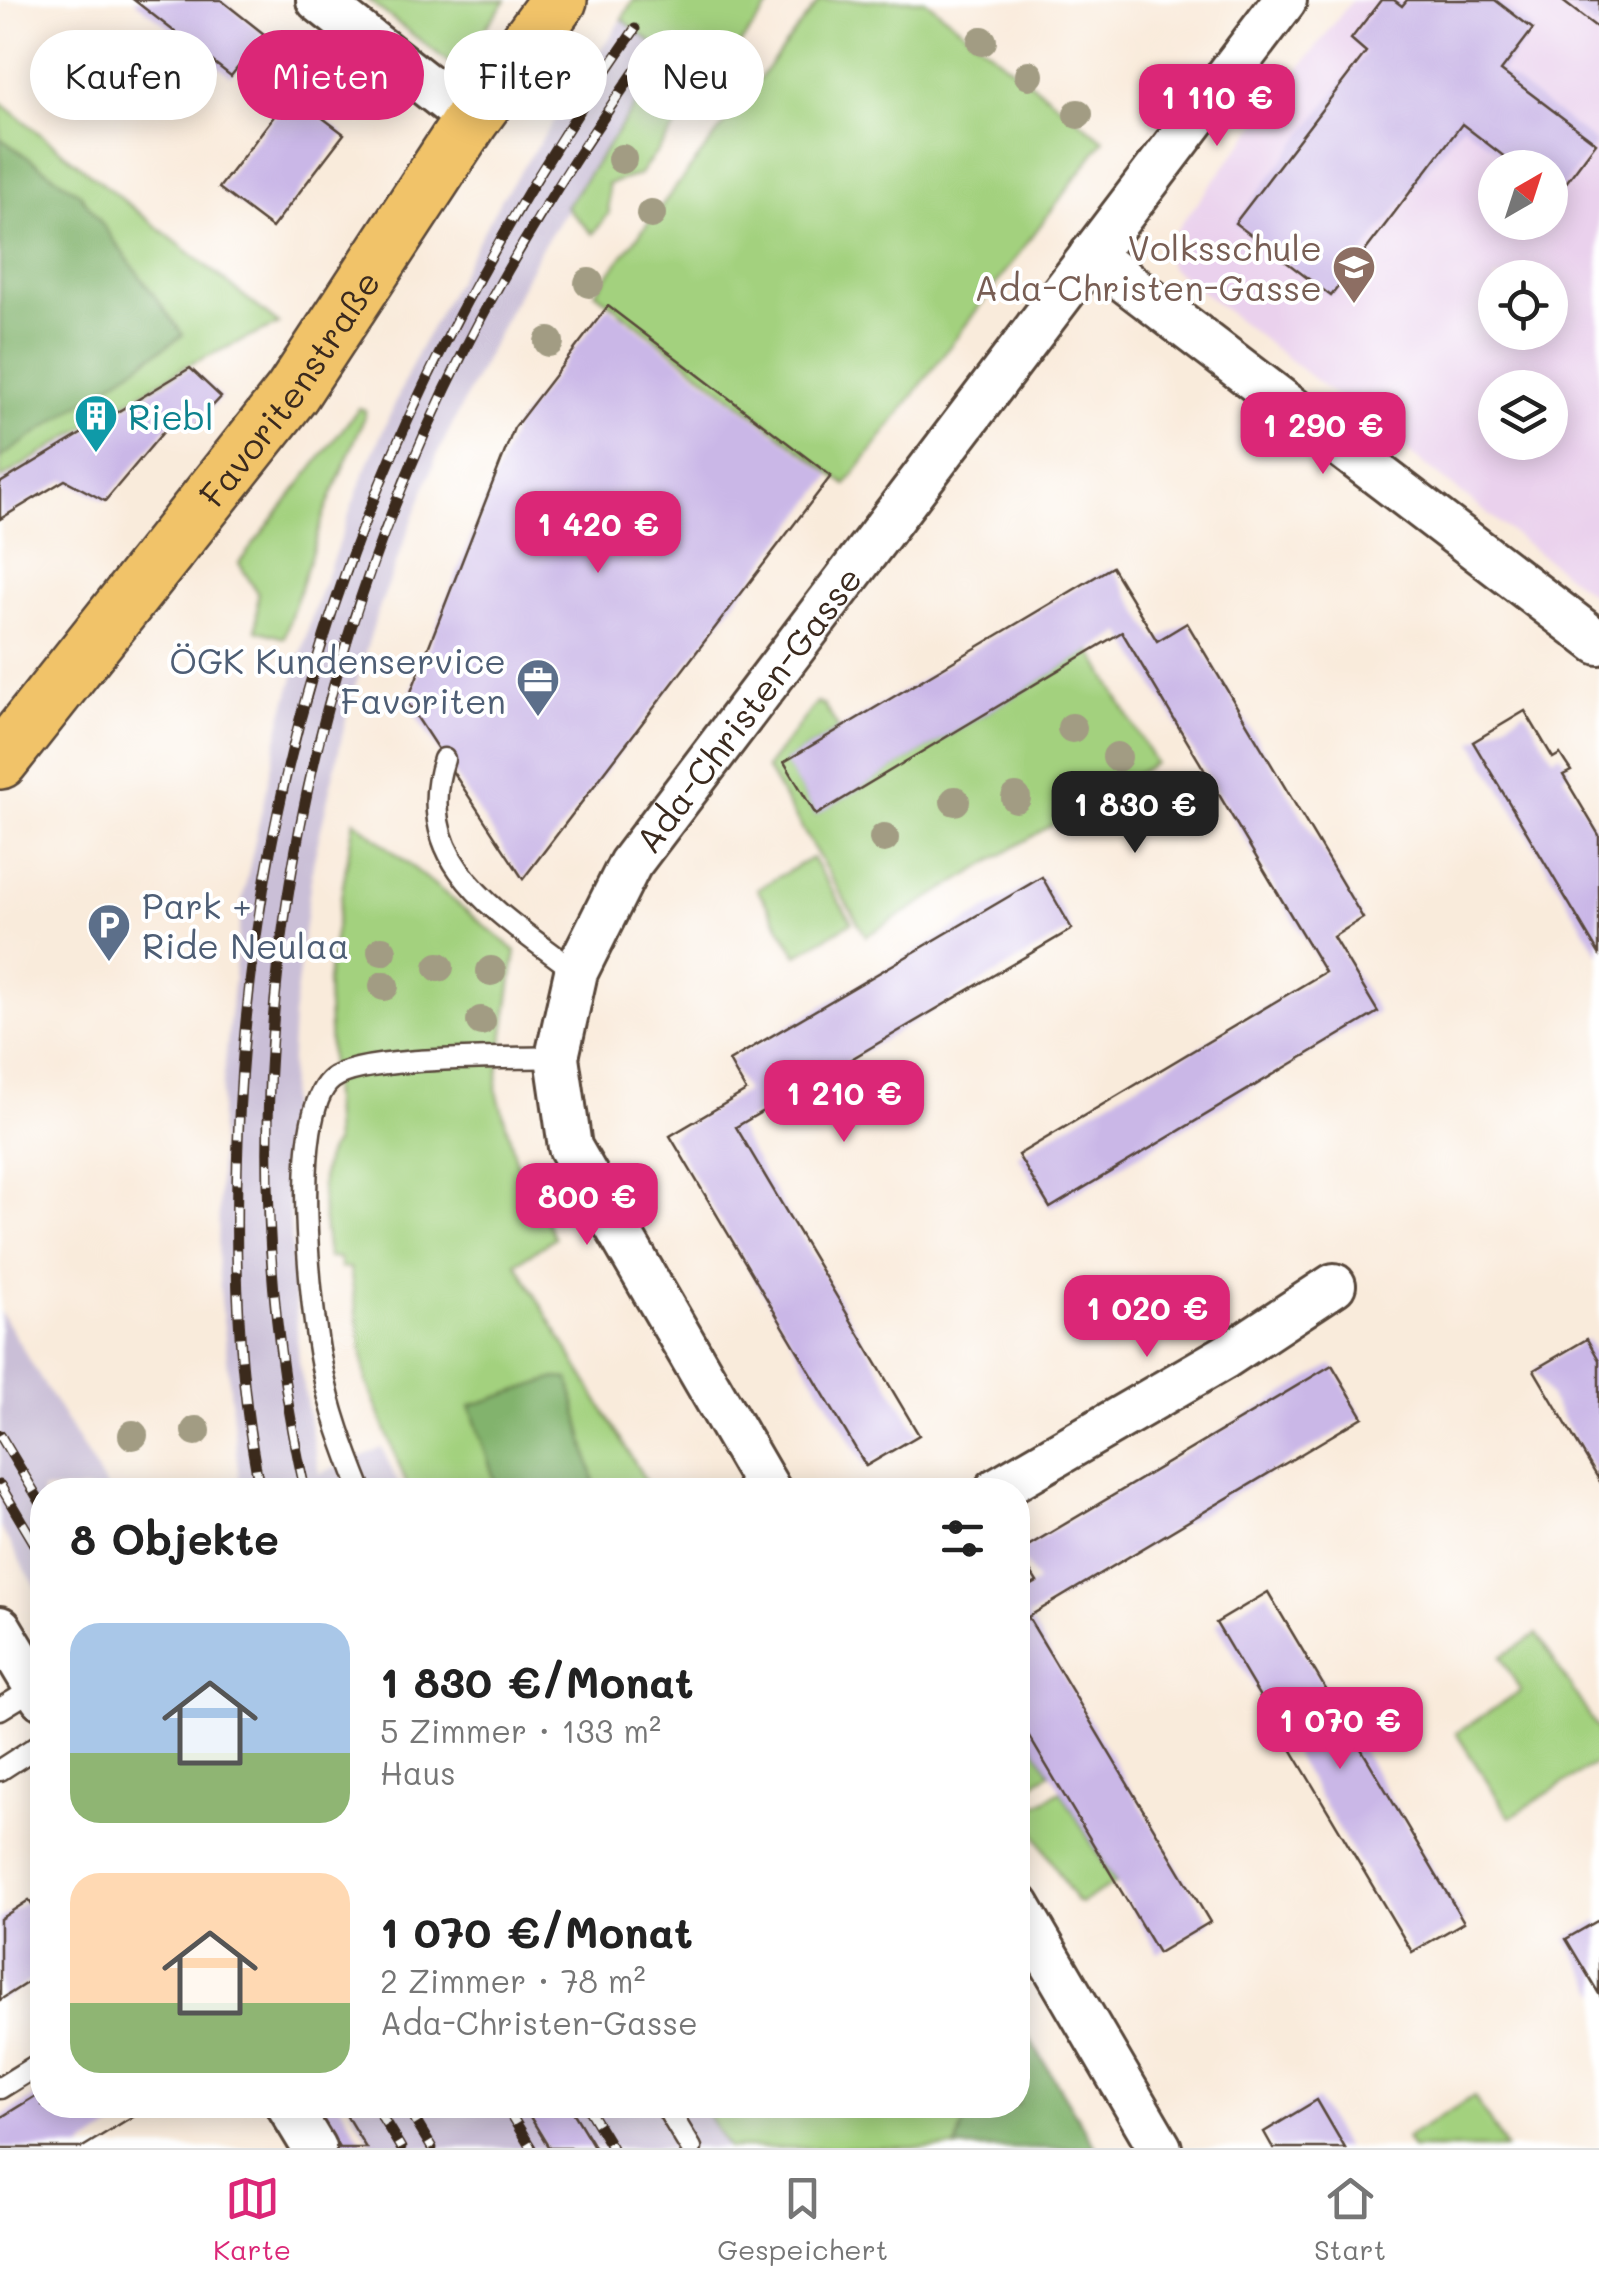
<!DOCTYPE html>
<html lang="de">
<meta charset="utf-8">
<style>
:root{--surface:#fff;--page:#f2f2f2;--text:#222;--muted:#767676;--line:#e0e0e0;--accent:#db2777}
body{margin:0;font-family:Mali,sans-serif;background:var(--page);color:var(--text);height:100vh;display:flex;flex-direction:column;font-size:38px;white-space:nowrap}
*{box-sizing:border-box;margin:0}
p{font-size:32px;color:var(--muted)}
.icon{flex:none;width:55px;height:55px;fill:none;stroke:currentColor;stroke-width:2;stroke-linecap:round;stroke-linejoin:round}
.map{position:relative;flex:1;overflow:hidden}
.drawer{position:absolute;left:30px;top:1478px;width:1000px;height:640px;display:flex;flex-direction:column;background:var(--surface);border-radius:40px;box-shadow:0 5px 25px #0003}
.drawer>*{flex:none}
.guide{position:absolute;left:30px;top:30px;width:1000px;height:90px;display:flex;gap:20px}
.needle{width:65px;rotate:39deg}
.tools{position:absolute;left:1478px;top:150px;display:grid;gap:20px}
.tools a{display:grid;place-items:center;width:90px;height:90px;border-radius:50%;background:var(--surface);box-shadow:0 5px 25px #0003;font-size:50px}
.price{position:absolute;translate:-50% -85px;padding:0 22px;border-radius:20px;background:var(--accent);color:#fff;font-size:32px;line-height:65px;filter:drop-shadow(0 2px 5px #0008)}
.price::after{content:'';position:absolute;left:50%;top:60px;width:30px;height:22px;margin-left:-15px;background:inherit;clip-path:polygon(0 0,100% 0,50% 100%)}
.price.on{background:#222;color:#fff}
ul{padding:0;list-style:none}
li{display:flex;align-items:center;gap:30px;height:250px;padding:0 40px}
li span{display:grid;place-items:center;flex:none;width:280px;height:200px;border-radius:30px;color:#555}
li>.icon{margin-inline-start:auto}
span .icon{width:120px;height:120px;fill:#fffc;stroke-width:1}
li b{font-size:42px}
h2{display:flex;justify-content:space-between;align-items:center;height:120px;padding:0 40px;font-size:42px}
.pill{padding:0 35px;border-radius:45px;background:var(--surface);box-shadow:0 5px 25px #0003;font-size:35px;line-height:90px}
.pill.on{background:var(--accent);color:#fff}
.menu{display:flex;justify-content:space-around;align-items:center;height:140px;border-top:2px solid var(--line);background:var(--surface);font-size:28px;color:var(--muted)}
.menu a{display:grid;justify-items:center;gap:5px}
.menu .on{color:var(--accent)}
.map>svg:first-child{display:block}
.built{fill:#ead1ed;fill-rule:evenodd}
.industrial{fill:#cabfd7}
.green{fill:#a3d17e;stroke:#6f7e4e;stroke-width:2.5}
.forest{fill:#82b36d;stroke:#5e6e46;stroke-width:2.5}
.building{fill:#cab7e7}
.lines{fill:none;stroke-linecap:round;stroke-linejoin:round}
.service-casing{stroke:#58473a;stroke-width:25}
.minor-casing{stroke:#58473a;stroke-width:48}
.primary-casing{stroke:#58473a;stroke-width:60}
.service{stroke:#fff;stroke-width:20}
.minor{stroke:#fff;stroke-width:42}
.primary{stroke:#f1c369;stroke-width:55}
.rail-casing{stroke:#3b2a1e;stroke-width:11}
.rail{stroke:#fff;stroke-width:8;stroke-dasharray:22;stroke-linecap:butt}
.tree{fill:#a29c83}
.labels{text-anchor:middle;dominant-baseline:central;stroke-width:8;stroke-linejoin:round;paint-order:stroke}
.education-label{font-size:35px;fill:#785e54;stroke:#fff;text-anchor:end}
.street-label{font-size:35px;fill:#3b2a1e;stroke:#fff}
.culture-label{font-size:35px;fill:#0d838f;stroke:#fff;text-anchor:start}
.service-label{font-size:35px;fill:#4e5e75;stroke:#fff;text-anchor:end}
</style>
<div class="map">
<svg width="1599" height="2148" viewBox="0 0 1599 2148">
<rect width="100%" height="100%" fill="#fff"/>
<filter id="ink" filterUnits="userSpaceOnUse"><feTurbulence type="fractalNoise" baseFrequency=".01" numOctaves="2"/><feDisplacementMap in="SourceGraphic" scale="20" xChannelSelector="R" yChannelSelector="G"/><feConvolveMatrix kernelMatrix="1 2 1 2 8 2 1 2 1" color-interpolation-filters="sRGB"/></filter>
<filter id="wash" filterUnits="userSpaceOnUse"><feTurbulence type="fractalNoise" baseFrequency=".0048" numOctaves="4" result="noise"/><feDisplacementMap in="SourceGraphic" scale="40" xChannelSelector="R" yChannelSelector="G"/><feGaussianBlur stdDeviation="2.25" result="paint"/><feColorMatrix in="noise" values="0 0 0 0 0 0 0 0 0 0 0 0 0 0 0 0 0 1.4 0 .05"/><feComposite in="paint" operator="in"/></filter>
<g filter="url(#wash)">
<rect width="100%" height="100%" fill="#f9ebdb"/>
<path class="built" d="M 1352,0 L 1599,0 L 1599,600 L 1170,267 L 1166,255 L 1171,237 ZM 1495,168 L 1550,168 L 1550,222 L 1495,222 ZM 1495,278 L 1550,278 L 1550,332 L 1495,332 ZM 1495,388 L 1550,388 L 1550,442 L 1495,442 Z"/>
<g class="industrial">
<path d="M 622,19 L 669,56 L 540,250 L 438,453 L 377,614 L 349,706 L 313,864 L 293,1017 L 286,1159 L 299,1360 L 319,1474 L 382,1448 L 401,1490 L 240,1490 L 218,1267 L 220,1111 L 242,901 L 282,717 L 312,616 L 364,473 L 417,354 L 497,206 Z"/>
<path d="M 0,1311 L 108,1490 L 42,1490 L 42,1597 L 0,1527 Z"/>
<path d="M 348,2105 L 702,2105 L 728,2148 L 374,2148 Z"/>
</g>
<g class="green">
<path d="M 368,0 L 506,0 L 456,68 Z"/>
<path d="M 633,0 L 774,0 L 639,175 L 608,184 L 609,213 L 593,234 L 566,207 L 669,56 L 622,19 Z"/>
<path d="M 820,0 L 925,0 L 1104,140 L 846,485 L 595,292 Z"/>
<path d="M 0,102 L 279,324 L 188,365 L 0,479 Z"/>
<path d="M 359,408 L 365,410 L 365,416 L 325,511 L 284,638 L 256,630 L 258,594 L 239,563 Z"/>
<path d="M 1091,650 L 1155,763 L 866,936 L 766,768 L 817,702 L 824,705 L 839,729 L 785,762 L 816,814 Z"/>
<path d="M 354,820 L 516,951 L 496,1088 L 517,1163 L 555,1238 L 516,1263 L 651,1490 L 409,1490 L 366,1380 L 350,1268 L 341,1268 L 339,1258 L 328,1258 C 326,1228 312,1167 334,1144 L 327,981 Z"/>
<path d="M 812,858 L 852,922 L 797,955 L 757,889 Z"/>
<path d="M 1537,1634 L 1599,1731 L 1599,1761 L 1510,1817 L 1456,1733 L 1521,1691 L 1501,1657 Z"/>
<path d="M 1018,1718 L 1050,1773 L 1018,1793 Z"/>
<path d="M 1061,1791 L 1115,1883 L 1081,1903 L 1076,1901 L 1024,1816 L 1027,1810 Z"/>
<path d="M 1018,2019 L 1096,2148 L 728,2148 L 702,2105 L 1018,2105 Z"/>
<path d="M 1474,2096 L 1506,2148 L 1412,2148 L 1406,2138 Z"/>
</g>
<g class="forest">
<path d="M 0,138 L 80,194 L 183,335 L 0,458 Z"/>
<path d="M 556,1378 L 569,1379 L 596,1490 L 498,1490 L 470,1406 Z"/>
<path d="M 1018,2019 L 1096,2148 L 956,2148 L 968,2105 L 1018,2105 Z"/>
</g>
<g id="blocks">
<g class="building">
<path d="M 134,0 L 221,0 L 264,34 L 231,76 Z"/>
<path d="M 1381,0 L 1394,0 L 1402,6 L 1407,0 L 1495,0 L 1533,29 L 1501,71 L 1596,143 L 1556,196 L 1550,192 L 1550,168 L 1519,168 L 1462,124 L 1331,296 L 1235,223 L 1366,52 L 1351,39 Z"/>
<path d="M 1561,0 L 1599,0 L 1599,29 L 1595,26 Z"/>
<path d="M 291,94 L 344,134 L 272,228 L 219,188 Z"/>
<path d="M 608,306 L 831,476 L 523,879 L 407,702 L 514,428 Z"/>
<path d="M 190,368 L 221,397 L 192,428 L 176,417 L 105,501 L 65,480 L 0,519 L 0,483 Z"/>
<path d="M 1112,567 L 1157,641 L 1187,623 L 1363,918 L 1333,937 L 1378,1012 L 1050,1208 L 1018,1155 L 1325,972 L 1283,902 L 1122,632 L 816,815 L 784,762 Z"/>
<path d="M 1525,711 L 1553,758 L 1560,754 L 1565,762 L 1571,771 L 1563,775 L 1599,835 L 1599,954 L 1473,742 Z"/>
<path d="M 1042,877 L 1072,929 L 736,1127 L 919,1435 L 866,1466 L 670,1136 L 746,1091 L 729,1061 Z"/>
<path d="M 1587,1339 L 1599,1360 L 1599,1480 L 1534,1370 Z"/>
<path d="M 1332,1365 L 1363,1417 L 1028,1617 L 1210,1922 L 1158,1953 L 1018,1718 L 1018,1593 L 1037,1582 L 1018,1552 Z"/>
<path d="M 1268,1592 L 1464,1922 L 1412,1952 L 1216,1623 Z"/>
<path d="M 29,1900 L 42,1921 L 42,1973 L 0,2000 L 0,1919 Z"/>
<path d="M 1599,1920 L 1599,1994 L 1566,1939 Z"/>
<path d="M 42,2092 L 42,2105 L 151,2105 L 81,2148 L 0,2148 L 0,2118 Z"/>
<path d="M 1317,2100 L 1345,2148 L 1273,2148 L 1264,2132 Z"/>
<path d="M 313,2105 L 340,2105 L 366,2148 L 339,2148 Z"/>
<path d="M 523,2105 L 569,2105 L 595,2148 L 549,2148 Z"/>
</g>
</g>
</g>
<g filter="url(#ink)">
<use href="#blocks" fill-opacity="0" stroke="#58473a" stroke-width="2.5"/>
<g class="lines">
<g class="service-casing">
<g id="service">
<path d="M 444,759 C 409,865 503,915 576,972"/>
<path d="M 361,1490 C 345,1450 330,1410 322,1367 C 311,1313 288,1113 332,1079 C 362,1055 513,1059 557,1057"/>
<path d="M 0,1709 L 36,1687"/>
<path d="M 0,1770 L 42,1743"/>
<path d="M 0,2088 L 42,2062"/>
<path d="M 665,2105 L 691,2148"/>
</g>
</g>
<g class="minor-casing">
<g id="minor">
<path d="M 318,0 L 471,120"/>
<path d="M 1091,255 L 1599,643"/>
<path id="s1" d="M 769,1490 L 570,1147 L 557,1057 L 576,972 L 630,864 L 1285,0"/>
<path d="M 996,1490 L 1225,1357 L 1334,1285"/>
<path d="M 0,1628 L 42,1698"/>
<path d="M 1018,1905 L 1160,2148"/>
<path d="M 288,2105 L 314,2148"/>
</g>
</g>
<g class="primary-casing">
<g id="primary">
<path id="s2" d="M 0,761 L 292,393 L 471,120 L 559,0"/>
</g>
</g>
<use href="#service" class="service"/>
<use href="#minor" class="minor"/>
<use href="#primary" class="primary"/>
<g class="rail-casing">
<g id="rail">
<path d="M 0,1435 L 42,1505"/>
<path d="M 0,1485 L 42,1556"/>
<path d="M 260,1490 C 237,1376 234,1257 238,1141 C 253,720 395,370 635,29"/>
<path d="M 305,1490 C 218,1104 289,696 467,345 C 521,239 586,140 654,44"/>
<path d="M 375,2105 L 401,2148"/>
<path d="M 406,2105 L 432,2148"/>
<path d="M 505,2105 L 531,2148"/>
<path d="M 586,2105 L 612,2148"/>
</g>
</g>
<use href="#rail" class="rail"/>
</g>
<g class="tree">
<circle cx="982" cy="41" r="15"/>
<circle cx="1029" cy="75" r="15"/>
<circle cx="1078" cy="114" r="15"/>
<circle cx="622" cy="159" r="15"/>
<circle cx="651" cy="214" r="15"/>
<circle cx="589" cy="283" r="15"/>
<circle cx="549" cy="342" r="15"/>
<circle cx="1072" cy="728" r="15"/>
<circle cx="1117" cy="757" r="15"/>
<circle cx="1016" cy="798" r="15"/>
<circle cx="955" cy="801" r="15"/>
<circle cx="884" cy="838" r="15"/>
<circle cx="382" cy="951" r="15"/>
<circle cx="439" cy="967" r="15"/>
<circle cx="491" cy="971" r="15"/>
<circle cx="384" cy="986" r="15"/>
<circle cx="481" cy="1021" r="15"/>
<circle cx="196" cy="1431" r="15"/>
<circle cx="133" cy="1435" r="15"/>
</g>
</g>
<defs>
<g id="school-pin" transform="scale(2.25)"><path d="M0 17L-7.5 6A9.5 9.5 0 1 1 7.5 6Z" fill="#8d6e63" stroke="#fff"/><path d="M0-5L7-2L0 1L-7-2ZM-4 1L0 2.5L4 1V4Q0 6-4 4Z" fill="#fff"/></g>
<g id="building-pin" transform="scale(2.25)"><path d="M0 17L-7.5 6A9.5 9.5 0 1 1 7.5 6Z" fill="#0f9aa8" stroke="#fff"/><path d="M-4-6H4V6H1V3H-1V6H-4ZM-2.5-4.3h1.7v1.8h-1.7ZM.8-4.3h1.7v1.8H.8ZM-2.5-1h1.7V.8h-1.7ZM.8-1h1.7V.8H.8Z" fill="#fff"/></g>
<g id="office-pin" transform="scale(2.25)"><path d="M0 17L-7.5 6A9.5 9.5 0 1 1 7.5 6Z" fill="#5c6f8a" stroke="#fff"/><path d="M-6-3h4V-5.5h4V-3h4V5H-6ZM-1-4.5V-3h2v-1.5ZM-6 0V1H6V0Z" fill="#fff"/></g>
<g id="parking-pin" transform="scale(2.25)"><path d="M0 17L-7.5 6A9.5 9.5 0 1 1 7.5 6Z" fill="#5c6f8a" stroke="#fff"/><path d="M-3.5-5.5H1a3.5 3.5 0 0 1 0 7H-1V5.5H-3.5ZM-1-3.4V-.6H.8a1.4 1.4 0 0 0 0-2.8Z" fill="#fff"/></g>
</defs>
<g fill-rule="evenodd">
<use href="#school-pin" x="1354" y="267"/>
<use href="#building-pin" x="96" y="416"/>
<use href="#office-pin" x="538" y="680"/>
<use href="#parking-pin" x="109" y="925"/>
</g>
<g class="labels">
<g class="education-label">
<text x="1322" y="247">Volksschule<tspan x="1322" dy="40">Ada-Christen-Gasse</tspan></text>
</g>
<g class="street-label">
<text stroke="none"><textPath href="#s2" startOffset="472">Favoritenstraße</textPath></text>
<text stroke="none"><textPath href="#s1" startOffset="890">Ada-Christen-Gasse</textPath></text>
</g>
<g class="culture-label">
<text x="128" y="416">Riebl</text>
</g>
<g class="service-label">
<text x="506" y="660">ÖGK Kundenservice<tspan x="506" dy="40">Favoriten</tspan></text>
<text x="142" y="905" text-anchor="start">Park +<tspan x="142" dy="40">Ride Neulaa</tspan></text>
</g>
</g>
</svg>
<div class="tools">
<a><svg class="needle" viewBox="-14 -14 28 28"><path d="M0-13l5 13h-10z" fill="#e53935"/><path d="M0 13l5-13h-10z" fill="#767676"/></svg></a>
<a><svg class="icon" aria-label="locate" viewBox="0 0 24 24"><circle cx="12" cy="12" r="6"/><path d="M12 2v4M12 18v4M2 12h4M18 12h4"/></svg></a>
<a><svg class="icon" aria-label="layers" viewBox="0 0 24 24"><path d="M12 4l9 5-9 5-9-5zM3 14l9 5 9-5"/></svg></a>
</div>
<b class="price" style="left:1217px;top:149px">1 110 €</b>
<b class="price" style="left:1323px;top:477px">1 290 €</b>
<b class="price" style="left:598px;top:576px">1 420 €</b>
<b class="price on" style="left:1135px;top:856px">1 830 €</b>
<b class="price" style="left:844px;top:1145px">1 210 €</b>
<b class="price" style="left:587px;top:1248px">800 €</b>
<b class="price" style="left:1147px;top:1360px">1 020 €</b>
<b class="price" style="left:1340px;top:1772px">1 070 €</b>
<div class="guide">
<a class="pill">Kaufen</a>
<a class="pill on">Mieten</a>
<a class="pill">Filter</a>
<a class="pill">Neu</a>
</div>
<section class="drawer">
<h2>8 Objekte<svg class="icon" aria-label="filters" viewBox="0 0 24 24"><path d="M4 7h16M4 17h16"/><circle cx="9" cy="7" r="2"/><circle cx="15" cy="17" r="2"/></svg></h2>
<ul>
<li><span style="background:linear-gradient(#a9c7e8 65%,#8fb573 0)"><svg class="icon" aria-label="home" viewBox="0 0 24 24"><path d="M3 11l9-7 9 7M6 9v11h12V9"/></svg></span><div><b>1 830 €/Monat</b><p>5 Zimmer · 133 m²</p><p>Haus</p></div></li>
<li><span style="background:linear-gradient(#ffd9b3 65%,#8fb573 0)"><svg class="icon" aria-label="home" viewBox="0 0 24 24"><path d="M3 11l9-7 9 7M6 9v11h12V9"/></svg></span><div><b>1 070 €/Monat</b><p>2 Zimmer · 78 m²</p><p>Ada-Christen-Gasse</p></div></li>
</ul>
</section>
</div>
<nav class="menu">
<a class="on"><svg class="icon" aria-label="map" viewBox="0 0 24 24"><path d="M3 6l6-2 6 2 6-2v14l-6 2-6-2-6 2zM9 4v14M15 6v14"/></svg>Karte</a>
<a><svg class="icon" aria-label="saved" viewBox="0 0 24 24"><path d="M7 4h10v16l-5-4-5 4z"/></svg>Gespeichert</a>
<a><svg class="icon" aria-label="home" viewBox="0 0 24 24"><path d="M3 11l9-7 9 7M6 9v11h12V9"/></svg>Start</a>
</nav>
